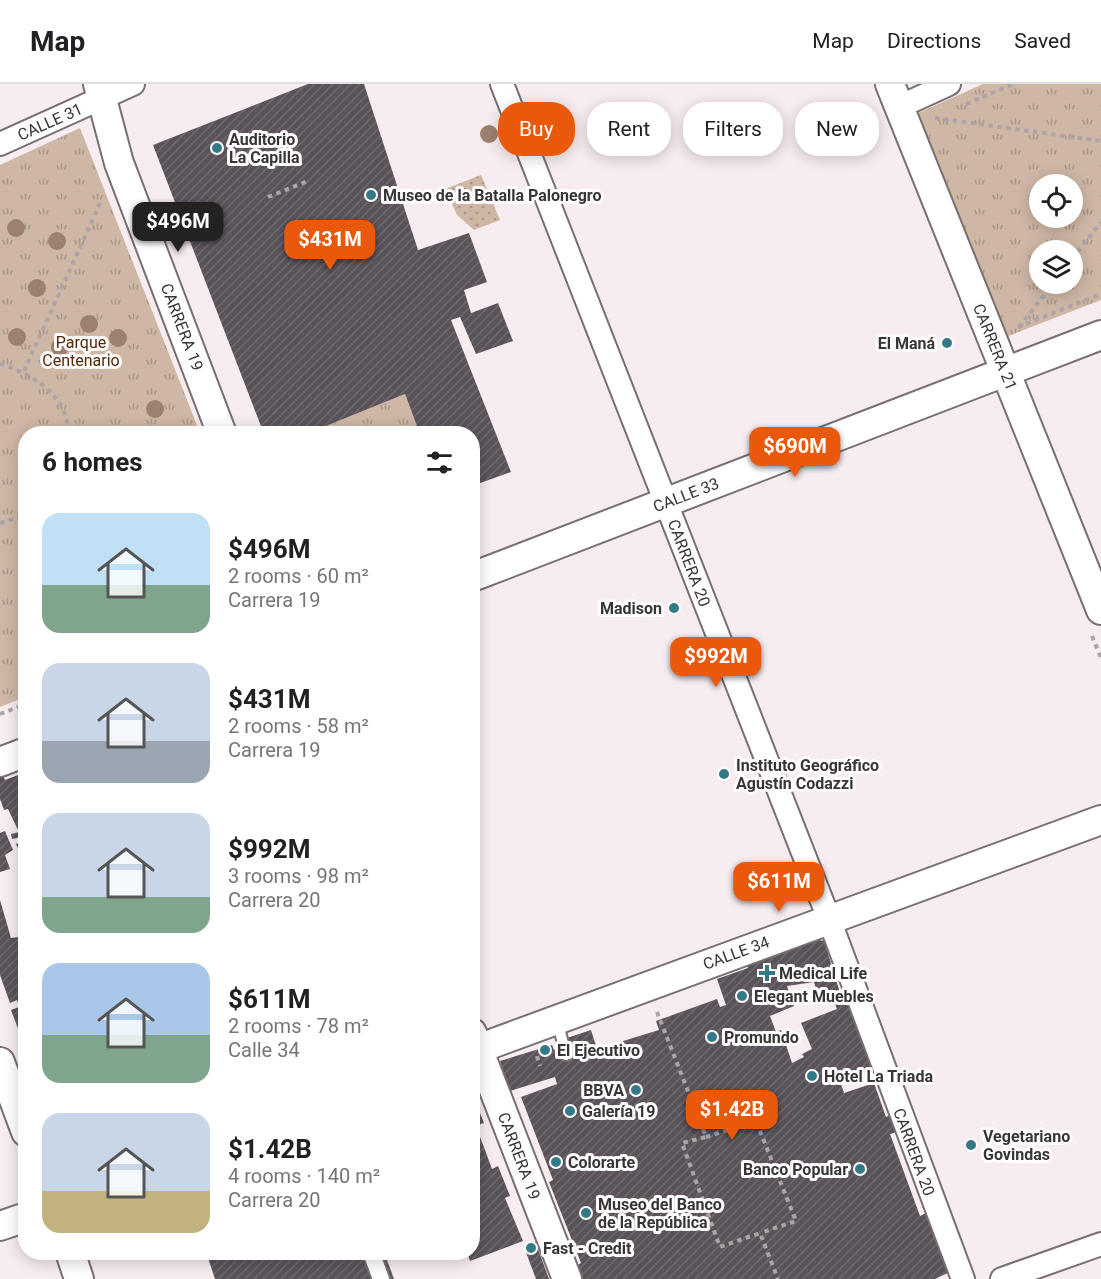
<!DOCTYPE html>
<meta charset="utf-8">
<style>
:root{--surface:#fff;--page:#f2f2f2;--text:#202124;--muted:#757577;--line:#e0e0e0;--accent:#ea580c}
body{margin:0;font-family:Roboto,sans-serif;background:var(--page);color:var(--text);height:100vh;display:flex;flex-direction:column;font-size:22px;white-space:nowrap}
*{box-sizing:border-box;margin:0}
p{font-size:20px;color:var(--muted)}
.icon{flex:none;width:33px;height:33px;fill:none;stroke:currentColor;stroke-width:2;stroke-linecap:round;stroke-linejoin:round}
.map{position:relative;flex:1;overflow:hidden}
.panel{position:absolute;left:18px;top:342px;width:462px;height:834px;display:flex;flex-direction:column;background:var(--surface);border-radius:24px;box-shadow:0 3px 15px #0003}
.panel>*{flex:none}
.guide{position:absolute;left:498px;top:18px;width:513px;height:54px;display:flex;gap:12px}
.tools{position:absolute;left:1029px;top:90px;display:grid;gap:12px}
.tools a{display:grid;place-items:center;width:54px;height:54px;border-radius:50%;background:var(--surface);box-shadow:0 3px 15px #0003;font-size:30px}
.price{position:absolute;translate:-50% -51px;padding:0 14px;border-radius:12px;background:var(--accent);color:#fff;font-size:20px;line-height:39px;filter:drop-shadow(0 2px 3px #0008)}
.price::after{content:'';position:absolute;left:50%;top:36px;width:18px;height:14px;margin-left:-9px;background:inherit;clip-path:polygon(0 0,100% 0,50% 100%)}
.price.on{background:#222;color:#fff}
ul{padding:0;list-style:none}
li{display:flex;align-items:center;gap:18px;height:150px;padding:0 24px}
li span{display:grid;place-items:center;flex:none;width:168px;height:120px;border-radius:18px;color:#555}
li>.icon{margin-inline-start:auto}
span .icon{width:72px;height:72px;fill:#fffc;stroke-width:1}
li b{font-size:26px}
h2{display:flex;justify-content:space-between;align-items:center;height:72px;padding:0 24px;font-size:26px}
.chip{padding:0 21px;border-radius:24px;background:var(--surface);box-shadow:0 3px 15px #0003;font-size:21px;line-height:54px}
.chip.on{background:var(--accent);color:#fff}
header{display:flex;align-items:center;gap:36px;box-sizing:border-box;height:84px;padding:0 30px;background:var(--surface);border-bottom:2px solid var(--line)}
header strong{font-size:28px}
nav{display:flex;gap:33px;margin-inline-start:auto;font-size:21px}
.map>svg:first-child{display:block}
.grass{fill:url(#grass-dots)}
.park{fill:url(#park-tufts);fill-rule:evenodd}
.building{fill:url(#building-hatch);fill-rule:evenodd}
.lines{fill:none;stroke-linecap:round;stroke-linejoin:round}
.service-casing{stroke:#786f71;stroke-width:14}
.pedestrian-casing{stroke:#786f71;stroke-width:20}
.minor-casing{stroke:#786f71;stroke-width:26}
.tertiary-casing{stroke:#786f71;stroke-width:32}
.path{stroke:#aca4a6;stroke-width:4;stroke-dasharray:4.5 4.5;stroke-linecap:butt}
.service{stroke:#fff;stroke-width:10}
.pedestrian{stroke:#fff;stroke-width:16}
.minor{stroke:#fff;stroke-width:22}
.tertiary{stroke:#fff;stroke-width:28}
.tree{fill:#9c816e}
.poi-dot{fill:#347987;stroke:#fefcfd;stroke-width:2}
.labels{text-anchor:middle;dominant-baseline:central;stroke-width:6;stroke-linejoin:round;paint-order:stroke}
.street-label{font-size:16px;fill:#393537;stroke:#fefcfd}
.poi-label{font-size:16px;font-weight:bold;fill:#393537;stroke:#fefcfd;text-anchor:start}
.park-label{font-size:16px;fill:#512a05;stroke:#fefcfd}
</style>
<header>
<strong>Map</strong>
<nav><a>Map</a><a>Directions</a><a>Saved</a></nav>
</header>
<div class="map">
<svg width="1101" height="1195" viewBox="0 0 1101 1195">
<defs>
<pattern id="grass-dots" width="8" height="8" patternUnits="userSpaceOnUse" patternTransform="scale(1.5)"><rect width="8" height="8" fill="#cfb7a6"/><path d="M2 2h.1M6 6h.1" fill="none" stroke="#a99688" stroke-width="1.8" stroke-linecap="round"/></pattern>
<pattern id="park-tufts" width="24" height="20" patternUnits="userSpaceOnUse" patternTransform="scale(1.5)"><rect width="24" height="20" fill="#cfb7a6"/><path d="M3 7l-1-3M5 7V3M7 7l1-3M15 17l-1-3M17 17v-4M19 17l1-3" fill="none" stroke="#a99688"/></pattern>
<pattern id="building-hatch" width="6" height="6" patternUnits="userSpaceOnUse" patternTransform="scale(1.5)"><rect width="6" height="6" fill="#5a545a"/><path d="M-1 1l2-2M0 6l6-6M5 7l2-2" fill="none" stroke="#6f6a6f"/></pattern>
</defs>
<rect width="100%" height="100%" fill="#f7ecef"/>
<path class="grass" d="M 481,91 L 500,136 L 474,146 L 457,131 L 445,105 Z"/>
<g class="park">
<path d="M 983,0 L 1101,0 L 1101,216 L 1006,253 L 916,30 ZM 1040,100 L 1072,100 L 1072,134 L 1040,134 ZM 1040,166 L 1072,166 L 1072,200 L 1040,200 Z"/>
<path d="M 80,44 L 200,349 L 26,350 L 25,613 L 0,623 L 0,81 Z"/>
<path d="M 405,310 L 420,349 L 317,350 L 316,346 Z"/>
</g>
<g class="building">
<path d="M 308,0 L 364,0 L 418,166 L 469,149 L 487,198 L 464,206 L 471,229 L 498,219 L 513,257 L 476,270 L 460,233 L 451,236 L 511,388 L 472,402 L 472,350 L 420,350 L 405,310 L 316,346 L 317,350 L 264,350 L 153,61 Z"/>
<path d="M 26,688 L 26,768 L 21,770 L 16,760 L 22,758 L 21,753 L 12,755 L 11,750 L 19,748 L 8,725 L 4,726 L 0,715 L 0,693 L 3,692 L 5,696 Z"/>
<path d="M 5,747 L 13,766 L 5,771 L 10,785 L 0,788 L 0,749 Z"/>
<path d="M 0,816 L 11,854 L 26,852 L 25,963 L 11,926 L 19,923 L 17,916 L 10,919 L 0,891 Z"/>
<path d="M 819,850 L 821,857 L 824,856 L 843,919 L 856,916 L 879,987 L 854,996 L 851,990 L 839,994 L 844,1009 L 874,999 L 886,1033 L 892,1030 L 900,1047 L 890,1050 L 920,1132 L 930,1127 L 954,1186 L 935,1195 L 583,1195 L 578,1181 L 581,1179 L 549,1098 L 553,1096 L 521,1013 L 557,1000 L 555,993 L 510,1007 L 500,977 L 552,961 L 554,966 L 566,961 L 564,955 L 591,946 L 597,965 L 659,946 L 656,937 L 717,915 L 720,923 L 726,921 L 717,895 L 748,884 L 747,880 L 773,870 L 774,873 L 812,856 ZM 814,898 L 818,911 L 830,907 L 837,925 L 801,939 L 812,965 L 802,970 L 804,973 L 792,979 L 781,946 L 776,948 L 770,932 L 794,922 L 787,902 Z"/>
<path d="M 473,1011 L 484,1039 L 476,1042 L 492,1085 L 498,1082 L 510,1112 L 505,1114 L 523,1157 L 470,1177 L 467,1168 L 472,1168 Z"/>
<path d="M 536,1158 L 538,1165 L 549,1195 L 536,1195 L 524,1163 Z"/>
<path d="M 206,1168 L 384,1168 L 394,1195 L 215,1195 Z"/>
</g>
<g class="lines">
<g class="service-casing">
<path id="service" d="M 557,936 L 566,971"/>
</g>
<g class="pedestrian-casing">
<path id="pedestrian" d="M 371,1168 L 381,1195"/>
</g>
<g class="minor-casing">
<g id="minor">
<path d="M 502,0 L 829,835 L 963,1195"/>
<path d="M 899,23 L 949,0"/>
<path d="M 0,60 L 133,0"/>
<path d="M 1002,1195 L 1101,1160"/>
</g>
</g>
<g class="tertiary-casing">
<g id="tertiary">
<path d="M 98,0 L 119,79 L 222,350"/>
<path d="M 890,0 L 1101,526"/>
<path d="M 472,493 L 1101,251"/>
<path d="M 0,678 L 26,668"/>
<path d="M 472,949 L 567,1195"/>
<path d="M 472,967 L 1101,736"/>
<path d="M 0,978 L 26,1048"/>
<path d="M 0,1142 L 26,1133"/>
<path d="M 70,1168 L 79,1195"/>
</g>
</g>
<g class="path">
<path d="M 966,20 L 1013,0"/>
<path d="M 935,34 L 1101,57"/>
<path d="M 268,113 L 308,97"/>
<path d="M 1072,175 L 1101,138"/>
<path d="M 1018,243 L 1101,210"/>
<path d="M 1019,243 L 1053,200"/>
<path d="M 0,280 C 33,290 67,311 69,350"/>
<path d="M 24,287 L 102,115"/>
<path d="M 0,439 L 26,431"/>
<path d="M 1092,552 L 1101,574"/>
<path d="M 0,630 L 26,620"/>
<path d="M 657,928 L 706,1053 L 682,1059 L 720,1163 L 760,1149 L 778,1195"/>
<path d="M 537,972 L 540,982"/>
<path d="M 706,1053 L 756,1037 L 796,1137 L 760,1149"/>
</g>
<use href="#service" class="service"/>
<use href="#pedestrian" class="pedestrian"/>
<use href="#minor" class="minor"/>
<use href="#tertiary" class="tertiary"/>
</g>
<g class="tree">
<circle cx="489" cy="50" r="9"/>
<circle cx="16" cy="144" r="9"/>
<circle cx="57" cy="157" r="9"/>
<circle cx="37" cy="204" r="9"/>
<circle cx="89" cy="240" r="9"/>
<circle cx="17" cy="253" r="9"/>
<circle cx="118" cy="254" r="9"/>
<circle cx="60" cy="263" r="9"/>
<circle cx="155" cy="325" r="9"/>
</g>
<g class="poi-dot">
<circle cx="217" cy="64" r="6"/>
<circle cx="371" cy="111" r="6"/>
<circle cx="947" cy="259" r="6"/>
<circle cx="674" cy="524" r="6"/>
<circle cx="724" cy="690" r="6"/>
<path d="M764 880h6v6h6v6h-6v6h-6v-6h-6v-6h6z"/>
<circle cx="742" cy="912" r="6"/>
<circle cx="712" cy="953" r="6"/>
<circle cx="545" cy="966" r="6"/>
<circle cx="812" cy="992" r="6"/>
<circle cx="636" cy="1006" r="6"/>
<circle cx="570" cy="1027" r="6"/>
<circle cx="971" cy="1061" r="6"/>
<circle cx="556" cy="1078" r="6"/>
<circle cx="860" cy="1085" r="6"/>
<circle cx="586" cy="1129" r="6"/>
<circle cx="531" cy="1164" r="6"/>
</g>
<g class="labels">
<g class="street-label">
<text transform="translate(50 38) rotate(-24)">CALLE 31</text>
<text transform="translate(182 243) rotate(69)">CARRERA 19</text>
<text transform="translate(995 263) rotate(68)">CARRERA 21</text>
<text transform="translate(686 411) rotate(-21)">CALLE 33</text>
<text transform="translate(689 479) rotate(69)">CARRERA 20</text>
<text transform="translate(736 869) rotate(-20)">CALLE 34</text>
<text transform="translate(914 1068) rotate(70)">CARRERA 20</text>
<text transform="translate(519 1072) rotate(69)">CARRERA 19</text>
</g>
<g class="poi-label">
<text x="229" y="55">Auditorio<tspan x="229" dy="18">La Capilla</tspan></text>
<text x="383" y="111">Museo de la Batalla Palonegro</text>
<text x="935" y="259" text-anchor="end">El Maná</text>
<text x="662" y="524" text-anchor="end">Madison</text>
<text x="736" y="681">Instituto Geográfico<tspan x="736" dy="18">Agustín Codazzi</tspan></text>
<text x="779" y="889">Medical Life</text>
<text x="754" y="912">Elegant Muebles</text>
<text x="724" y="953">Promundo</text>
<text x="557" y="966">El Ejecutivo</text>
<text x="824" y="992">Hotel La Triada</text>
<text x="624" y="1006" text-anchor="end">BBVA</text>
<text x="582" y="1027">Galería 19</text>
<text x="983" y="1052">Vegetariano<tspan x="983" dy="18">Govindas</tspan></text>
<text x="568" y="1078">Colorarte</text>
<text x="848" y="1085" text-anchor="end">Banco Popular</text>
<text x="598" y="1120">Museo del Banco<tspan x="598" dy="18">de la República</tspan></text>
<text x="543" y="1164">Fast - Credit</text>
</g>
<g class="park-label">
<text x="81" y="258">Parque<tspan x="81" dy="18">Centenario</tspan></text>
</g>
</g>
</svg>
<div class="tools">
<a><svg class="icon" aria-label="locate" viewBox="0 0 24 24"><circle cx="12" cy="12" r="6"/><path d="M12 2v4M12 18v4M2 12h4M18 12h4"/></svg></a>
<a><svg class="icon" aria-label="layers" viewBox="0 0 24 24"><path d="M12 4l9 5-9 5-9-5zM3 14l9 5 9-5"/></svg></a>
</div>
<b class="price on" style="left:178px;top:169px">$496M</b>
<b class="price" style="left:330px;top:187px">$431M</b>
<b class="price" style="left:795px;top:394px">$690M</b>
<b class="price" style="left:716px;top:604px">$992M</b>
<b class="price" style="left:779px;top:829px">$611M</b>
<b class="price" style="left:732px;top:1057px">$1.42B</b>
<div class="guide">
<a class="chip on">Buy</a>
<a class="chip">Rent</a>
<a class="chip">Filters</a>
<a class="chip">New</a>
</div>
<section class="panel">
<h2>6 homes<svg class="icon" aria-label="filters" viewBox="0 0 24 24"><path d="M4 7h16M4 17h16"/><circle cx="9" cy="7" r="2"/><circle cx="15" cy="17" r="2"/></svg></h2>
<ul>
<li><span style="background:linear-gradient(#bfe0f5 60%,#7fa58c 0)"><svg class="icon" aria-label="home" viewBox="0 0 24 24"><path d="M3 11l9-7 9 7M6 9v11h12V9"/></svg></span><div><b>$496M</b><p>2 rooms · 60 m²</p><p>Carrera 19</p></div></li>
<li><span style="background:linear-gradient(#c9d6e8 65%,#9aa5b1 0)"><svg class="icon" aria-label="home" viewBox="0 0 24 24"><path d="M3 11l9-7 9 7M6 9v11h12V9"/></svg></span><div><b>$431M</b><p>2 rooms · 58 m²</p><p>Carrera 19</p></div></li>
<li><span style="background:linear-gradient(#c9d6e8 70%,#7fa58c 0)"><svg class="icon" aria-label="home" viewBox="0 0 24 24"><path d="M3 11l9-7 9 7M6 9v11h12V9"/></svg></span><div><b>$992M</b><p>3 rooms · 98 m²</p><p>Carrera 20</p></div></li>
<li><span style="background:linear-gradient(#a9c7e8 60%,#7fa58c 0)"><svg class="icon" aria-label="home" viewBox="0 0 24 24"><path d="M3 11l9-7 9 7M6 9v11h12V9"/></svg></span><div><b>$611M</b><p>2 rooms · 78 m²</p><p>Calle 34</p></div></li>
<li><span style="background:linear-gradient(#c9d6e8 65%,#c2b280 0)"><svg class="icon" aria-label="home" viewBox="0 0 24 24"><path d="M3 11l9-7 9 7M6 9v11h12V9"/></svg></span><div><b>$1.42B</b><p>4 rooms · 140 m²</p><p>Carrera 20</p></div></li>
</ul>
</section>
</div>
